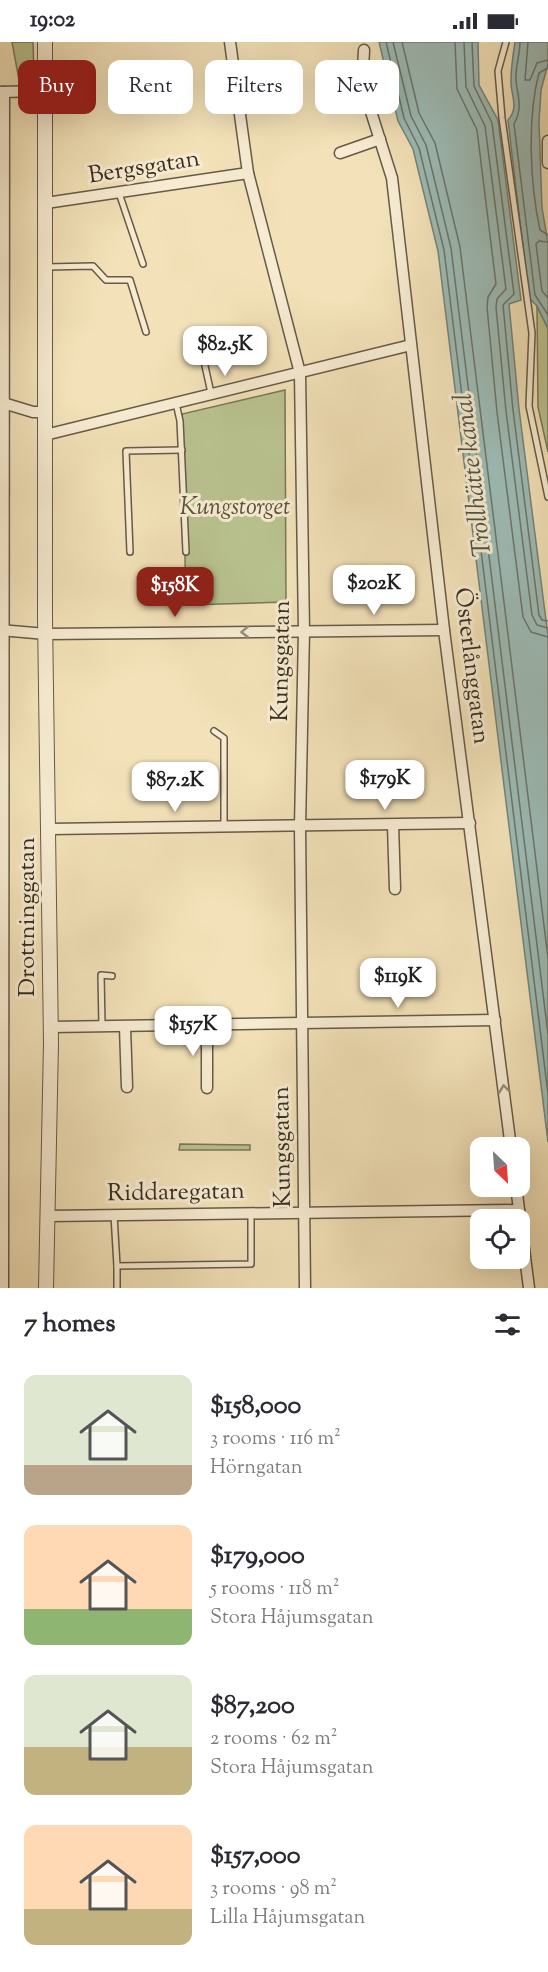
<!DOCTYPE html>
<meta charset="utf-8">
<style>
:root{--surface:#fff;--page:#f2f2f3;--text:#2b2b33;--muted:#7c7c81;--accent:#8f2418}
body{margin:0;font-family:"Sorts Mill Goudy",serif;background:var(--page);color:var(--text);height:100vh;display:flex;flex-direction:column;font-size:22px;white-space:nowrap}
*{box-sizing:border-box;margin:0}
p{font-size:20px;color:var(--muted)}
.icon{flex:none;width:33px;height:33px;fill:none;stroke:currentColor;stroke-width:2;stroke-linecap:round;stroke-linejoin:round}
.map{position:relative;height:1246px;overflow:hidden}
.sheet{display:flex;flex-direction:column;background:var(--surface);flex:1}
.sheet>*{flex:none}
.banner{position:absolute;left:18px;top:18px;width:513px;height:54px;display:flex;gap:12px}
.needle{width:39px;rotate:155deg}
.controls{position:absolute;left:470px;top:1095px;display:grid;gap:12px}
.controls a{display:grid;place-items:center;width:60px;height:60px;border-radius:12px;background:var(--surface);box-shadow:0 6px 24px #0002;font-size:30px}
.price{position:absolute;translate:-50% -51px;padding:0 14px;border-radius:12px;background:#fff;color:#222;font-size:20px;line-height:39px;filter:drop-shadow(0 2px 3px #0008)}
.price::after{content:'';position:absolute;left:50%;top:36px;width:18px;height:14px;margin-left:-9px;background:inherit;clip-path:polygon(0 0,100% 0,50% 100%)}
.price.current{background:var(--accent);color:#fff}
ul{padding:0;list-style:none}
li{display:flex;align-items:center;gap:18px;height:150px;padding:0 24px}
li span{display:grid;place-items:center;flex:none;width:168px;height:120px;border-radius:12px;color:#555}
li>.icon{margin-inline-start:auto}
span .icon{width:72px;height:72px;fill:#fffc;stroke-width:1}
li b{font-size:26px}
h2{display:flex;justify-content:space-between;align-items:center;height:72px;padding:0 24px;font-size:26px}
.chip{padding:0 21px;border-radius:12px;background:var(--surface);box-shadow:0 6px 24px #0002;font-size:21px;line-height:54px}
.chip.current{background:var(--accent);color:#fff}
.status{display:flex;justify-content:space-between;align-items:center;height:42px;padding:0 30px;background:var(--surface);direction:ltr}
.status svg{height:16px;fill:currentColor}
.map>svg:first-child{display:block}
.green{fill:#b9c390;stroke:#787858;stroke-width:1.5}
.water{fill:#9dbcb7;stroke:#74837b;stroke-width:1.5}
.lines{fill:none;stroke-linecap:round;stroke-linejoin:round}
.shore{stroke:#6a756c;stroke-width:1.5}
.service-casing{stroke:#665b47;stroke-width:8}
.minor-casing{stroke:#665b47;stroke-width:13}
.tertiary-casing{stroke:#665b47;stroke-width:16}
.service{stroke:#f7ecd2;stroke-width:5}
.minor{stroke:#f7ecd2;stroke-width:10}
.tertiary{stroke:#f7ecd2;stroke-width:14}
.oneway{stroke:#978d7a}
.labels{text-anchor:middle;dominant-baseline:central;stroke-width:6;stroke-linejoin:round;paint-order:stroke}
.street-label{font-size:24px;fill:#372e21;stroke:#f7ecd2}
.park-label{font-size:24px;font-style:italic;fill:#58533d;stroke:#f7ecd2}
.water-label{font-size:26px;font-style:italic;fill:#505246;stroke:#f7ecd2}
</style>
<div class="status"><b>19:02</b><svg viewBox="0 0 49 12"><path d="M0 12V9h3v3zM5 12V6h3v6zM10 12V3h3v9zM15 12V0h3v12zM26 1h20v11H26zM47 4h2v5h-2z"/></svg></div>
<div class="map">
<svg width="548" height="1246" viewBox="0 0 548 1246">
<rect width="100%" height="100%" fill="#f3e2b9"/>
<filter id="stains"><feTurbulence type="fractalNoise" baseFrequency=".00333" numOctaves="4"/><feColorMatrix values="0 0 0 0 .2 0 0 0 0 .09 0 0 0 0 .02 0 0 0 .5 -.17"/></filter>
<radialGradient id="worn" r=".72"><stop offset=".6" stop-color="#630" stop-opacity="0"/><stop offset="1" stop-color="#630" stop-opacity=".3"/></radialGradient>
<g class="green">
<path d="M 12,0 L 33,0 L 34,33 L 27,38 L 19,38 Z"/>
<path d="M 537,264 L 548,287 L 548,410 L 538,365 Z"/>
<path d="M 285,348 L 286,560 L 186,563 L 182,372 Z"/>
<path d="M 180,1102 L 250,1103 L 250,1108 L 179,1108 Z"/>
</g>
<g class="water">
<path d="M 379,0 L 478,0 L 479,43 L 498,78 L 521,258 L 509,262 L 519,367 L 548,594 L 548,1100 L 438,209 L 413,107 L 398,79 Z"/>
<path d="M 515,0 L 548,0 L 548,22 L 541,48 L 539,80 L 542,166 L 548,201 L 548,286 L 537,264 L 529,256 L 508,78 C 520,65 510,52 511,38 C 511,25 513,13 515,0 Z"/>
</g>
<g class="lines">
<g class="shore">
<path d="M 386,0 L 404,76 L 419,106 L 444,208 L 548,1052"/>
<path d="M 393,0 L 411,74 L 426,103 L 451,206 L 548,992"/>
<path d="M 402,0 L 419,71 L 435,101 L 460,205 L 548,916"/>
<path d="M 455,0 L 457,47 L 477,88 L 496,242 L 488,255 L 487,265 L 497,370 L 523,575 L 531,590 L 548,595"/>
<path d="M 464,0 L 466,45 L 485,84 L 506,247 L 497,257 L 496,265 L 506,369 L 532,573 L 537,583 L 548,586"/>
<path d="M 472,0 L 474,44 L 492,81 L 514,252 L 503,263 L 513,368 L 539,573 L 542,578 L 548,579"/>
<path d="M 520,0 C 520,13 515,26 516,39 C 518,55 523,66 514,82 L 535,253 L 548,273"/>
<path d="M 528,0 L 525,38 L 530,38 L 537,21 L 548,18"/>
<path d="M 548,26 L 539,31 C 527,76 530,142 540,188 L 548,193"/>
<path d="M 548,200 L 539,199 L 536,202 L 542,249 L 548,256"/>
</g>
<g class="service-casing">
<g id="service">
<path d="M 506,0 L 498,29 L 502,76 L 532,291 L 529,364 L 548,455"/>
<path d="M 119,151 L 143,222"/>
<path d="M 46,225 L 93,224 L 106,238 L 130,238 L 146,290"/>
<path d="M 199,297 L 211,351"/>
<path d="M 176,361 L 180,379 L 186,510"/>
<path d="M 130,510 L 126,409 L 182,408"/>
<path d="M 214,689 L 224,696 L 224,784"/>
<path d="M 102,983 L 101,933 L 112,934"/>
<path d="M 114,1173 L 117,1224 L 251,1222 L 251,1171"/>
<path d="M 117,1224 L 117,1246"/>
</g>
</g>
<g class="minor-casing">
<g id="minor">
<path d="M 230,0 L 248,131 L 300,331 L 304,589 L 300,785 L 305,1246"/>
<path d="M 364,8 L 363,27 L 367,57 L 392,136 L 444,588 L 511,1106"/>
<path d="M 0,50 L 44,49"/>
<path d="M 548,99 L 548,121"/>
<path d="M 340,111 L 380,97"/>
<path d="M 46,161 L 248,131"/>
<path d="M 0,360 L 33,370 L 46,370"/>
<path d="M 45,393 L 411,303"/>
<path d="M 0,588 L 46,592 L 444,588"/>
<path d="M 393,783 L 395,847"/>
<path d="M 50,787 L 470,781"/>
<path d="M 207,984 L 207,1046"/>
<path d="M 51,985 L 495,978"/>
<path d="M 125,985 L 127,1045"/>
<path d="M 516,1144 L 529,1246"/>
<path d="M 49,1174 L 519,1168"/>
<path d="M 3,1246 L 4,50"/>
</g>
</g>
<g class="tertiary-casing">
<path id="tertiary" d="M 45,0 L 45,576 L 51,1001 L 46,1246"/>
</g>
<use href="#service" class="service"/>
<use href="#minor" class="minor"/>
<use href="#tertiary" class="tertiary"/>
</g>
<defs><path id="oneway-chevron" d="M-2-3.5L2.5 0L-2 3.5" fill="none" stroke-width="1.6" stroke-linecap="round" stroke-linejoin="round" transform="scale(1.5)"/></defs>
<g class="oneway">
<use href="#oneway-chevron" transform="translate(245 590) rotate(179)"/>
<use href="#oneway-chevron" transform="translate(504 1047) rotate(-97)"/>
</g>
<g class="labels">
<g class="street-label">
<text transform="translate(144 126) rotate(-9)">Bergsgatan</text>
<text transform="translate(282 619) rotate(-89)">Kungsgatan</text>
<text transform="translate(471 624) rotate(83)">Österlånggatan</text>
<text transform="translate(28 875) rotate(-90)">Drottninggatan</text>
<text transform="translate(283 1105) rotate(-91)">Kungsgatan</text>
<text transform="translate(176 1151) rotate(-1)">Riddaregatan</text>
</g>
<g class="park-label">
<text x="235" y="466">Kungstorget</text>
</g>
<g class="water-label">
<text transform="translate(474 433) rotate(-97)">Trollhätte kanal</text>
</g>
</g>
<rect width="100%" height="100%" filter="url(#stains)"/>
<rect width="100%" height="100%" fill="url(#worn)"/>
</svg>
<div class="controls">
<a><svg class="needle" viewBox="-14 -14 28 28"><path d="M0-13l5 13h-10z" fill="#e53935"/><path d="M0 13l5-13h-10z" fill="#7c7c81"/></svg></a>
<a><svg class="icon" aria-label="locate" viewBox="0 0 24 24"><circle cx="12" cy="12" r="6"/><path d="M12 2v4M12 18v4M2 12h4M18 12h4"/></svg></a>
</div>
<b class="price" style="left:225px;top:335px">$82.5K</b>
<b class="price" style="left:374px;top:574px">$202K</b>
<b class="price current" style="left:175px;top:576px">$158K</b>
<b class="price" style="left:385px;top:769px">$179K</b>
<b class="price" style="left:175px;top:771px">$87.2K</b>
<b class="price" style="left:398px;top:967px">$119K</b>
<b class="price" style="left:193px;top:1015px">$157K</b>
<div class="banner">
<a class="chip current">Buy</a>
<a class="chip">Rent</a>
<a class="chip">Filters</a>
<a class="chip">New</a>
</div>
</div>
<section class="sheet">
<h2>7 homes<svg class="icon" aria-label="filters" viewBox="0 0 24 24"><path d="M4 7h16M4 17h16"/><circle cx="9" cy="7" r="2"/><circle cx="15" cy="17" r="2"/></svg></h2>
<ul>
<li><span style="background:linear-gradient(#dfe7d0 75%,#b9a48a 0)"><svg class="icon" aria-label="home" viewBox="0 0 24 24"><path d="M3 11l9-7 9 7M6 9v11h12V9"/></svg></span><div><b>$158,000</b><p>3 rooms · 116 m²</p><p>Hörngatan</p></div></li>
<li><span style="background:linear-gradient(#ffd9b3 70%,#8fb573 0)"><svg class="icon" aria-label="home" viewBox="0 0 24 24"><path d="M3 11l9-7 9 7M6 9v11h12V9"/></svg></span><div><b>$179,000</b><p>5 rooms · 118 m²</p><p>Stora Håjumsgatan</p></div></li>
<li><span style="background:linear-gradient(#dfe7d0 60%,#c2b280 0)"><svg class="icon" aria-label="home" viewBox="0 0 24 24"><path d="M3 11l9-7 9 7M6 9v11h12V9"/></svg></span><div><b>$87,200</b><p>2 rooms · 62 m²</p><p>Stora Håjumsgatan</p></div></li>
<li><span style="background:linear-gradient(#ffd9b3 70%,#c2b280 0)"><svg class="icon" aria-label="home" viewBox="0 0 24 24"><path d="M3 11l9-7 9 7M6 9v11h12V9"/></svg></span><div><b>$157,000</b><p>3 rooms · 98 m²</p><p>Lilla Håjumsgatan</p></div></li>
</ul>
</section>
